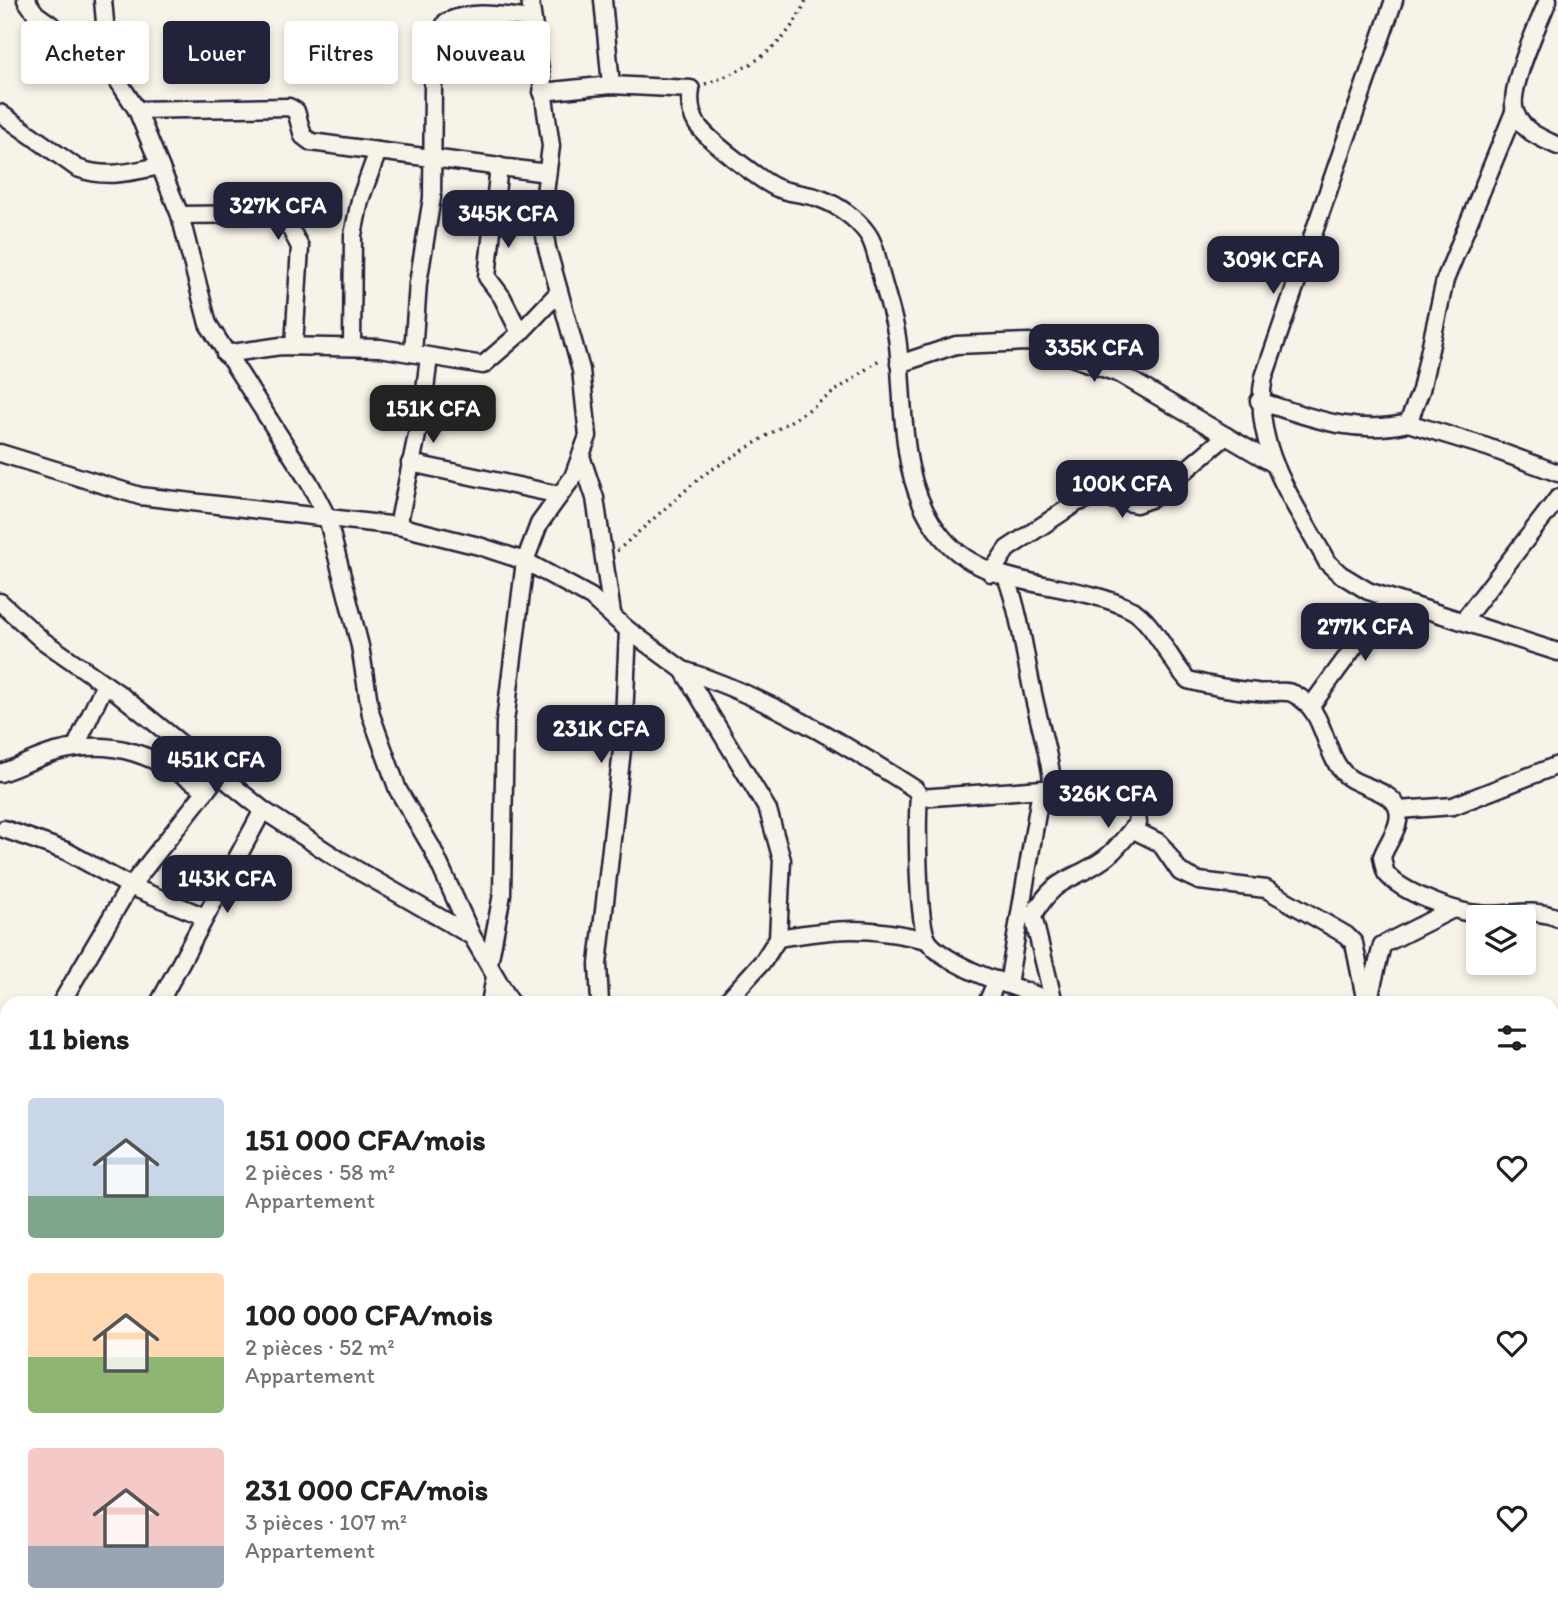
<!DOCTYPE html>
<html lang="fr">
<meta charset="utf-8">
<style>
:root{--surface:#fff;--page:#f2f2f2;--text:#202124;--muted:#757577;--accent:#22223b}
body{margin:0;font-family:Itim,sans-serif;background:var(--page);color:var(--text);height:100vh;display:flex;flex-direction:column;font-size:26px;white-space:nowrap}
*{box-sizing:border-box;margin:0}
p{font-size:23px;color:var(--muted)}
.icon{flex:none;width:38px;height:38px;fill:none;stroke:currentColor;stroke-width:2;stroke-linecap:round;stroke-linejoin:round}
.map{position:relative;flex:1;overflow:hidden}
.sheet{position:absolute;left:0px;top:996px;width:1559px;height:625px;display:flex;flex-direction:column;background:var(--surface);border-radius:21px 21px 0 0;box-shadow:0 4px 10px #0003}
.sheet>*{flex:none}
.guide{position:absolute;left:21px;top:21px;width:700px;height:63px;display:flex;gap:14px}
.tools{position:absolute;left:1466px;top:905px;display:grid;gap:14px}
.tools a{display:grid;place-items:center;width:70px;height:70px;border-radius:7px;background:var(--surface);box-shadow:0 4px 10px #0003;font-size:35px}
.price{position:absolute;translate:-50% -60px;padding:0 16px;border-radius:14px;background:var(--accent);color:#fff;font-size:23px;line-height:46px;filter:drop-shadow(0 2px 4px #0008)}
.price::after{content:'';position:absolute;left:50%;top:42px;width:21px;height:16px;margin-left:-10px;background:inherit;clip-path:polygon(0 0,100% 0,50% 100%)}
.price.current{background:#222;color:#fff}
ul{padding:0;list-style:none}
li{display:flex;align-items:center;gap:21px;height:175px;padding:0 28px}
li span{display:grid;place-items:center;flex:none;width:196px;height:140px;border-radius:7px;color:#555}
li>.icon{margin-inline-start:auto}
span .icon{width:84px;height:84px;fill:#fffc;stroke-width:1}
li b{font-size:30px}
h2{display:flex;justify-content:space-between;align-items:center;height:84px;padding:0 28px;font-size:30px}
.chip{padding:0 24px;border-radius:7px;background:var(--surface);box-shadow:0 4px 10px #0003;font-size:24px;line-height:63px}
.chip.current{background:var(--accent);color:#fff}
.map>svg:first-child{display:block}
.lines{fill:none;stroke-linecap:round;stroke-linejoin:round}
.street-casing{stroke:#22223b;stroke-width:21}
.path{stroke:#22223b;stroke-width:3.5;stroke-dasharray:2 5;stroke-linecap:butt}
.street{stroke:#f7f3e8;stroke-width:16}
</style>
<div class="map">
<svg width="1558" height="1620" viewBox="0 0 1558 1620">
<rect width="100%" height="100%" fill="#f7f3e8"/>
<filter id="ink" filterUnits="userSpaceOnUse"><feTurbulence type="fractalNoise" baseFrequency=".0143" numOctaves="2"/><feDisplacementMap in="SourceGraphic" scale="14" xChannelSelector="R" yChannelSelector="G"/><feConvolveMatrix kernelMatrix="1 2 1 2 8 2 1 2 1" color-interpolation-filters="sRGB"/></filter>
<g filter="url(#ink)">
<g class="lines">
<g class="street-casing">
<g id="street">
<path d="M 26,0 L 36,14 L 95,56 L 113,73 L 137,110 L 180,215 L 208,324 L 309,482 L 327,517 L 360,646 L 371,715 L 398,790 L 432,848 L 472,936 L 511,1003"/>
<path d="M 603,0 L 611,85"/>
<path d="M 1394,0 L 1264,377 C 1250,445 1296,504 1327,562 L 1340,574 L 1368,591 L 1558,652"/>
<path d="M 1548,0 C 1539,23 1505,93 1516,114 C 1524,132 1541,138 1558,146"/>
<path d="M 95,56 L 105,22 L 103,0"/>
<path d="M 542,92 L 611,85 L 691,89 C 689,102 690,113 697,124 C 706,139 759,179 775,187 C 789,194 807,193 821,199 C 838,205 857,219 867,233 C 876,245 878,265 882,279 C 888,301 896,323 898,345 C 905,409 898,486 943,538 C 988,592 1073,579 1132,610 C 1152,620 1171,662 1188,680 C 1210,686 1234,690 1257,692 C 1268,694 1284,689 1294,694 C 1328,711 1322,756 1348,777 C 1361,787 1391,791 1397,807 C 1404,824 1387,842 1382,857 C 1383,861 1384,869 1386,873 C 1400,892 1455,912 1478,914 C 1508,918 1527,906 1558,918"/>
<path d="M 137,110 L 289,107 L 296,111 L 303,136 L 311,142 L 378,151"/>
<path d="M 0,113 L 77,168 C 106,179 130,172 160,166"/>
<path d="M 499,166 L 487,277 L 502,297 L 520,333"/>
<path d="M 180,215 L 271,214 L 285,218 L 300,247 L 294,346"/>
<path d="M 352,347 L 353,235 L 360,200 L 378,151 L 547,173"/>
<path d="M 413,353 L 418,283 L 432,198 L 433,84 L 439,38 L 446,22 C 474,9 502,16 532,19"/>
<path d="M 225,354 L 281,346 L 380,348 L 483,365 L 520,333 L 559,292"/>
<path d="M 899,364 L 956,345 L 1029,342 L 1120,374 L 1274,464"/>
<path d="M 1259,401 C 1309,417 1355,436 1408,423 L 1421,390 L 1445,280 L 1514,112"/>
<path d="M 1408,423 L 1487,447 L 1558,473"/>
<path d="M 0,453 L 140,496 L 398,526 L 479,546 L 525,561 L 539,524 L 573,477 L 588,436 L 581,370 L 547,248 L 542,217 L 551,146 L 530,0"/>
<path d="M 582,459 L 595,498 L 612,613"/>
<path d="M 410,463 L 560,495"/>
<path d="M 398,526 L 423,406 L 429,357"/>
<path d="M 991,573 L 1007,549 L 1076,503 L 1096,496 L 1136,504 L 1153,498 L 1226,436"/>
<path d="M 1007,579 C 1023,623 1026,670 1038,715 C 1044,741 1051,762 1053,789"/>
<path d="M 0,602 L 42,640 L 118,693 L 263,810 L 338,859 L 470,935"/>
<path d="M 1463,621 L 1558,498"/>
<path d="M 628,630 L 683,670 L 768,810 L 782,860 L 778,938 L 764,960 L 725,1003"/>
<path d="M 683,670 C 765,696 843,743 915,789 L 919,795 C 917,820 917,924 928,941 C 936,953 956,963 968,969 C 996,983 1026,989 1054,1003"/>
<path d="M 1311,706 L 1390,598"/>
<path d="M 75,748 L 105,684"/>
<path d="M 0,773 C 19,767 37,757 56,752 C 118,736 155,758 205,789"/>
<path d="M 919,798 L 1111,784 C 1130,793 1136,801 1138,823 C 1126,835 1118,849 1104,859 C 1070,883 1056,875 1033,916 L 1054,1003"/>
<path d="M 1399,810 L 1453,806 L 1558,765"/>
<path d="M 4,829 L 66,851 L 130,886 L 205,917"/>
<path d="M 1132,829 L 1160,843 L 1180,872 L 1199,881 L 1266,889 L 1346,935 L 1354,943 L 1366,1003"/>
<path d="M 778,938 C 840,928 865,926 927,940"/>
<path d="M 489,964 L 502,894 L 505,722 L 525,561 L 591,597 L 628,630 L 623,741 L 598,964 L 600,1003"/>
<path d="M 1008,984 L 1041,790"/>
<path d="M 61,1003 L 126,892 L 219,774"/>
<path d="M 159,1003 L 263,810"/>
<path d="M 490,1003 L 495,977"/>
<path d="M 987,1003 L 997,980"/>
<path d="M 1368,1003 L 1382,945 L 1453,909"/>
<path d="M 0,1034 L 7,1036"/>
<path d="M 1552,1192 L 1558,1185"/>
<path d="M 0,1198 L 7,1179"/>
<path d="M 0,1217 L 7,1220"/>
<path d="M 0,1312 L 7,1313"/>
<path d="M 1552,1364 L 1558,1377"/>
<path d="M 0,1494 L 7,1500"/>
<path d="M 442,1614 L 443,1620"/>
<path d="M 861,1614 L 864,1620"/>
<path d="M 948,1614 L 960,1620"/>
<path d="M 1268,1614 L 1272,1620"/>
<path d="M 586,1620 L 586,1614"/>
<path d="M 1012,1620 L 1013,1614"/>
<path d="M 1231,1620 L 1257,1614"/>
</g>
</g>
<g class="path">
<path d="M 705,84 C 752,68 786,47 806,0"/>
<path d="M 617,551 L 703,475 L 807,411 L 882,358"/>
</g>
<use href="#street" class="street"/>
</g>
</g>
</svg>
<div class="tools">
<a><svg class="icon" aria-label="layers" viewBox="0 0 24 24"><path d="M12 4l9 5-9 5-9-5zM3 14l9 5 9-5"/></svg></a>
</div>
<b class="price" style="left:278px;top:242px">327K CFA</b>
<b class="price" style="left:508px;top:250px">345K CFA</b>
<b class="price" style="left:1273px;top:296px">309K CFA</b>
<b class="price" style="left:1094px;top:384px">335K CFA</b>
<b class="price current" style="left:433px;top:445px">151K CFA</b>
<b class="price" style="left:1122px;top:520px">100K CFA</b>
<b class="price" style="left:1365px;top:663px">277K CFA</b>
<b class="price" style="left:601px;top:765px">231K CFA</b>
<b class="price" style="left:216px;top:796px">451K CFA</b>
<b class="price" style="left:1108px;top:830px">326K CFA</b>
<b class="price" style="left:227px;top:915px">143K CFA</b>
<div class="guide">
<a class="chip">Acheter</a>
<a class="chip current">Louer</a>
<a class="chip">Filtres</a>
<a class="chip">Nouveau</a>
</div>
<section class="sheet">
<h2>11 biens<svg class="icon" aria-label="filters" viewBox="0 0 24 24"><path d="M4 7h16M4 17h16"/><circle cx="9" cy="7" r="2"/><circle cx="15" cy="17" r="2"/></svg></h2>
<ul>
<li><span style="background:linear-gradient(#c9d6e8 70%,#7fa58c 0)"><svg class="icon" aria-label="home" viewBox="0 0 24 24"><path d="M3 11l9-7 9 7M6 9v11h12V9"/></svg></span><div><b>151 000 CFA/mois</b><p>2 pièces · 58 m²</p><p>Appartement</p></div><svg class="icon" aria-label="heart" viewBox="0 0 24 24"><path d="M12 20l-8-8c-3-5 5-10 8-4 3-6 11-1 8 4z"/></svg></li>
<li><span style="background:linear-gradient(#ffd9b3 60%,#8fb573 0)"><svg class="icon" aria-label="home" viewBox="0 0 24 24"><path d="M3 11l9-7 9 7M6 9v11h12V9"/></svg></span><div><b>100 000 CFA/mois</b><p>2 pièces · 52 m²</p><p>Appartement</p></div><svg class="icon" aria-label="heart" viewBox="0 0 24 24"><path d="M12 20l-8-8c-3-5 5-10 8-4 3-6 11-1 8 4z"/></svg></li>
<li><span style="background:linear-gradient(#f6c9c9 70%,#9aa5b1 0)"><svg class="icon" aria-label="home" viewBox="0 0 24 24"><path d="M3 11l9-7 9 7M6 9v11h12V9"/></svg></span><div><b>231 000 CFA/mois</b><p>3 pièces · 107 m²</p><p>Appartement</p></div><svg class="icon" aria-label="heart" viewBox="0 0 24 24"><path d="M12 20l-8-8c-3-5 5-10 8-4 3-6 11-1 8 4z"/></svg></li>
</ul>
</section>
</div>
